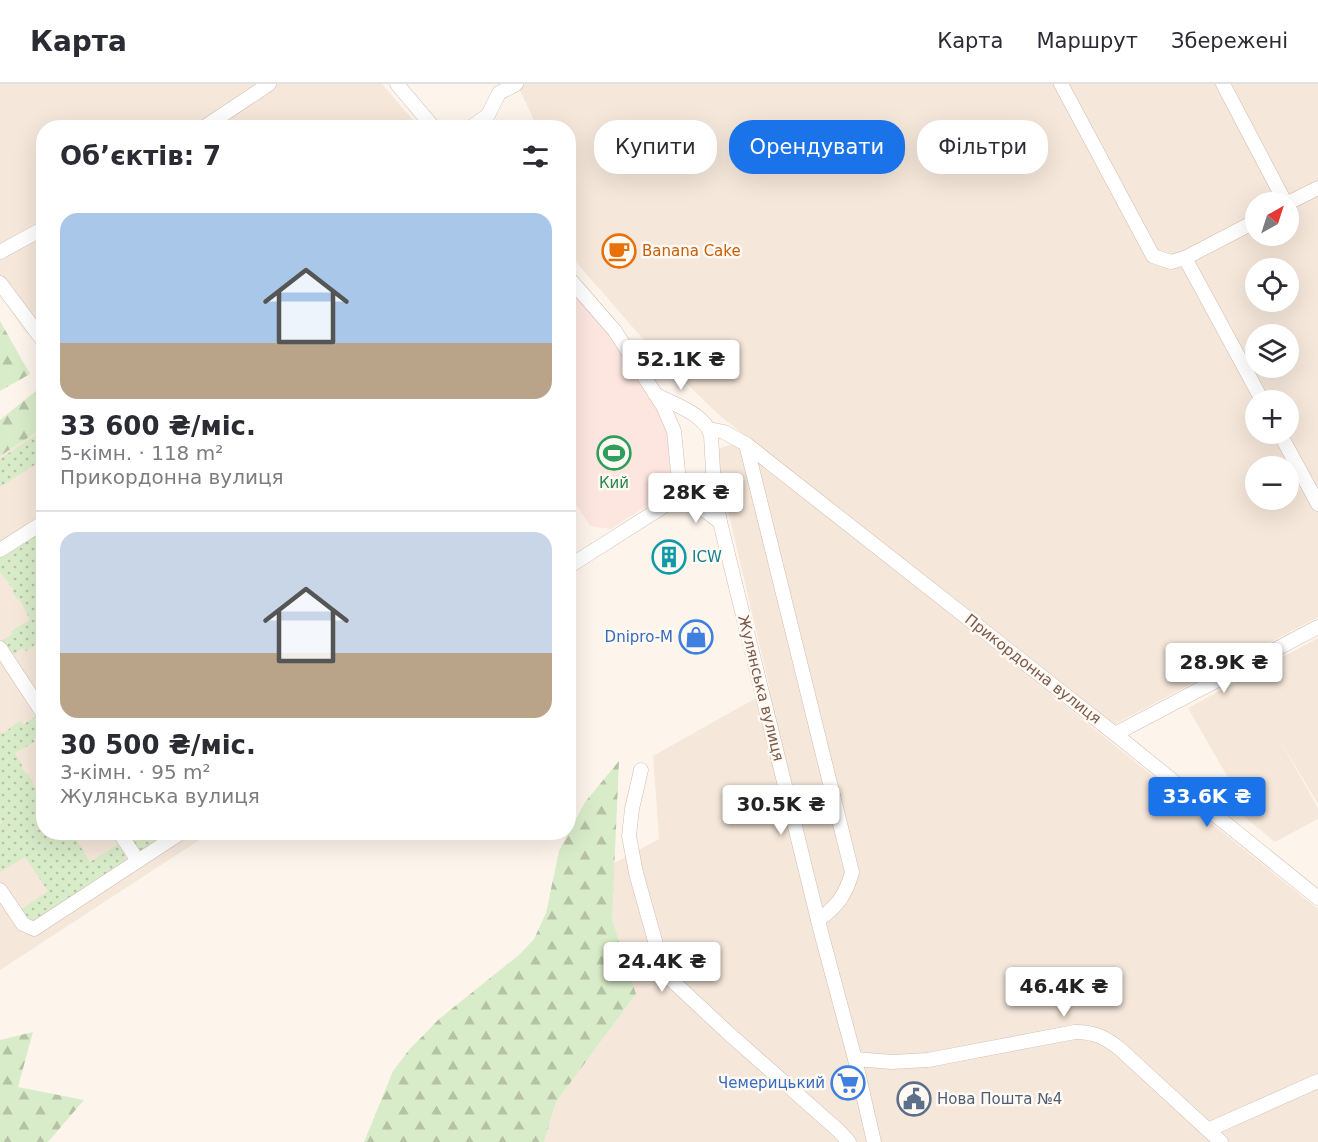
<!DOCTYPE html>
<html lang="uk">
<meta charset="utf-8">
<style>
:root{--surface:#fff;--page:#f2f2f3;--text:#2b2b33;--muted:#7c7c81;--line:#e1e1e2;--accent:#1a73e8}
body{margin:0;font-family:"DejaVu Sans",sans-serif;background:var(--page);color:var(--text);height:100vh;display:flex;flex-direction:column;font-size:22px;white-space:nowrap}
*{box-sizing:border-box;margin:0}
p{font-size:20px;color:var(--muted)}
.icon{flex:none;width:33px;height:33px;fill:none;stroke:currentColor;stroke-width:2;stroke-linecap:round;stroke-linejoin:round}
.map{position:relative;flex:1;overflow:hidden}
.drawer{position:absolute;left:36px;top:36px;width:540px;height:720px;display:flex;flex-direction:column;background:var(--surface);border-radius:24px;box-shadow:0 6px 24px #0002}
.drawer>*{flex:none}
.hud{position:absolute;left:594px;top:36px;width:570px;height:54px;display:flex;gap:12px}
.needle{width:39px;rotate:39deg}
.buttons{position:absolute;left:1245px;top:108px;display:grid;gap:12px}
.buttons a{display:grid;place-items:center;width:54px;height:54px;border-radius:50%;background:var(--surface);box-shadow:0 6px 24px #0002;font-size:30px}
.price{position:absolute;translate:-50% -51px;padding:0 14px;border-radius:6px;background:#fff;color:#222;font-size:20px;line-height:39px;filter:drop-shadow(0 2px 3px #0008)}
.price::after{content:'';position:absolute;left:50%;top:36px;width:18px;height:14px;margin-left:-9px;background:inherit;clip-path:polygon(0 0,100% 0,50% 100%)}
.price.active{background:var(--accent);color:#fff}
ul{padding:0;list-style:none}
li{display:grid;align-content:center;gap:12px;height:318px;padding:0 24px}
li+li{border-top:2px solid var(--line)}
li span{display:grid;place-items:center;height:186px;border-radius:18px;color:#555}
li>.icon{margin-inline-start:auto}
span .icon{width:108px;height:108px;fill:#fffc;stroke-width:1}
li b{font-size:26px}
h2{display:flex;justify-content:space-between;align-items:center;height:72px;padding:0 24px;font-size:26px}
.chip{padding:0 21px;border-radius:24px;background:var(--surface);box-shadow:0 6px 24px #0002;font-size:21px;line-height:54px}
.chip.active{background:var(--accent);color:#fff}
header{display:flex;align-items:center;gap:36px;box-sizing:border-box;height:84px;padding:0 30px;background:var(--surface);border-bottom:2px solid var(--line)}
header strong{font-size:28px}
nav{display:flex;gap:33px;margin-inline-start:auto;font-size:21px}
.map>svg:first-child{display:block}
.residential{fill:#f5e7da;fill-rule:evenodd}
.commercial{fill:#fde6e0}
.grass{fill:url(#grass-dots)}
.forest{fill:url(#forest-firs)}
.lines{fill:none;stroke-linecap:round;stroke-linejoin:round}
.minor-casing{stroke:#d1bcb0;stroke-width:15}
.minor{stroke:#fff;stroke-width:14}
.labels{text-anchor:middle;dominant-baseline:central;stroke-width:5;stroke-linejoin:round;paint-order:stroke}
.food-label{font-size:15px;fill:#c56008;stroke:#fff9f3;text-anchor:start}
.leisure-label{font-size:15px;fill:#27864d;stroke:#fff9f3}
.culture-label{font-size:15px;fill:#0d838f;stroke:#fff9f3;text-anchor:start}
.shop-label{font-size:15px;fill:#366cbe;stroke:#fff9f3;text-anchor:end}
.street-label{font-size:15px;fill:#7a5a4d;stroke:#fff9f3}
.service-label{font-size:15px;fill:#4e5e75;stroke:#fff9f3;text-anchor:start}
</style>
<header>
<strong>Карта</strong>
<nav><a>Карта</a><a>Маршрут</a><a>Збережені</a></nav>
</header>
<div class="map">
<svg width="1318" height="1058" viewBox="0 0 1318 1058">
<defs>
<pattern id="grass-dots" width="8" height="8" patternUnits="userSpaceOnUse" patternTransform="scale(1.5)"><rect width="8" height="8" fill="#d9ecc9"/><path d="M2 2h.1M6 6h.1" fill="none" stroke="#b5c2a5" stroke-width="1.8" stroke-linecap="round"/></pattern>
<pattern id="forest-firs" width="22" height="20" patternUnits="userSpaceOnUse" patternTransform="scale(1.5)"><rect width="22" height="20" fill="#d9ecc9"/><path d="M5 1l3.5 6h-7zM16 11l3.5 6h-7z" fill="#b5c2a5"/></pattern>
</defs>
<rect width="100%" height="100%" fill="#fdf5ec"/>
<g class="residential">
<path d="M 0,0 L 382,0 L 419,43 L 44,44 L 43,265 L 24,246 L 0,211 Z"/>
<path d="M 517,0 L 1318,0 L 1318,533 L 1115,640 L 720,332 L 656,270 L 569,170 L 568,44 L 537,43 ZM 1256,118 L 1288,118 L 1288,152 L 1256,152 ZM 1256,184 L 1288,184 L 1288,218 L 1256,218 ZM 1256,250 L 1288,250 L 1288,284 L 1256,284 ZM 1256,316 L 1288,316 L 1288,350 L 1256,350 ZM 1256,382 L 1288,382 L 1288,416 L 1256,416 Z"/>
<path d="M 43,344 L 44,748 L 210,749 L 0,886 L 0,372 Z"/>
<path d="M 735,359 L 771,385 L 1318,825 L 1318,1058 L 544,1058 L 556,1018 L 636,910 L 612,835 L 614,779 L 659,755 L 653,672 L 770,606 L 715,371 L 718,365 Z"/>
<path d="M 1318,554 L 1318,720 L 1278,653 L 1318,724 L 1318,735 L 1275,758 L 1226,718 L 1238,711 L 1188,624 Z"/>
</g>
<path class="commercial" d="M 568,203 L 607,248 L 638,292 L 670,347 L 676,403 L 611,445 L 590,442 L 569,409 Z"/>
<g class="grass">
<path d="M 43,346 L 43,392 L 36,380 L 0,403 L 0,375 Z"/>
<path d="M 43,444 L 43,456 L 39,459 L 43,467 L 43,555 L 25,568 L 23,564 L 12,571 L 2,557 L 12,550 L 11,547 L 30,536 L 19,514 L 17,515 L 12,507 L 14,506 L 0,488 L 0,473 Z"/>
<path d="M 36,632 L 43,643 L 43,648 L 33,655 L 35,658 L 15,669 L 22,681 L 21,682 L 26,690 L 28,690 L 33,698 L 32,699 L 43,714 L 44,748 L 72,749 L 90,778 L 117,761 L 120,762 L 126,774 L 125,777 L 35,836 L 27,836 L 21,827 L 22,825 L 48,807 L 25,773 L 0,788 L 0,740 L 2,738 L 0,734 L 0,647 L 2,650 L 20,637 L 23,641 Z"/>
<path d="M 132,749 L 134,750 L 137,749 L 169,749 L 141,767 L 131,756 Z"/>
</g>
<g class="forest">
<path d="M 0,237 L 30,290 L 0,307 Z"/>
<path d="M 43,301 L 43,344 L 0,372 L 0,336 Z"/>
<path d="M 619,677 L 612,835 L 636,910 L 556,1018 L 544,1058 L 364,1058 L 393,987 L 409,966 L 439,935 L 520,870 L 534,855 L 546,829 L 559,767 L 585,718 Z"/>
<path d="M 33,948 L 18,1003 L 84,1016 L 48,1058 L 0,1058 L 0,956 Z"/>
</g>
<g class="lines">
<g class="minor-casing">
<g id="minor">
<path d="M 397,0 L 434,44"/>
<path d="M 1061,0 L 1153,172 L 1171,178 L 1185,174 L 1256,137"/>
<path d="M 1223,0 L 1285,118"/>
<path d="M 203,44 L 269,0"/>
<path d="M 470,44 L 488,31 L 499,9 L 516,0"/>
<path d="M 1288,119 L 1318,104"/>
<path d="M 0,168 L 44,144"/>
<path d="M 1185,174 L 1262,316"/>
<path d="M 568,193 L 615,247 L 663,322 L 674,347 L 679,398 L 683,410 L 720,438"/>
<path d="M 0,199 L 44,258"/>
<path d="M 655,310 C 674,321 704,329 711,351 L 714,404 L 720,438 L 822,852 L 855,975 L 874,1058"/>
<path d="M 709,345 L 724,348 L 746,360"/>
<path d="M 1280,350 L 1318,420"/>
<path d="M 0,466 L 44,438"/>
<path d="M 568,483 L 683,410"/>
<path d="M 0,564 L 44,631"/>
<path d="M 1115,650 L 1318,543"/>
<path d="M 641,686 L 632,725 L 629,752 L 636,789 L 664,889 L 726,947 L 839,1047 L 849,1058"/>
<path d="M 119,748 L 138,777"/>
<path d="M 0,806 L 23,840 L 34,845 L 182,748"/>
<path d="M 818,836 C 837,823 846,811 852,788 L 746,360 L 1115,650 L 1318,814"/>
<path d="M 855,975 L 892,978 L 928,976 L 1075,948 C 1094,948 1105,953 1120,965 L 1221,1058"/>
<path d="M 1208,1046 L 1318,997"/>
</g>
</g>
<use href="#minor" class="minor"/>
</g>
<defs>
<g id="cafe-ring" transform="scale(1.725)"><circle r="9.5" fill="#fff9f3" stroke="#e8710a" stroke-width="1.5"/><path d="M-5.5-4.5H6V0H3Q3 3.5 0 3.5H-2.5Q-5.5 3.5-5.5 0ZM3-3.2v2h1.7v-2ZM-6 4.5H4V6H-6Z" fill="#e8710a"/></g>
<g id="stadium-ring" transform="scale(1.725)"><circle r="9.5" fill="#fff9f3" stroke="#2e9e5b" stroke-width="1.5"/><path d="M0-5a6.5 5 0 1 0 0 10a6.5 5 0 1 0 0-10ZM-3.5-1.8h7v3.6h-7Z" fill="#2e9e5b"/></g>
<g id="building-ring" transform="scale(1.725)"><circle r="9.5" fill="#fff9f3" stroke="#0f9aa8" stroke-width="1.5"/><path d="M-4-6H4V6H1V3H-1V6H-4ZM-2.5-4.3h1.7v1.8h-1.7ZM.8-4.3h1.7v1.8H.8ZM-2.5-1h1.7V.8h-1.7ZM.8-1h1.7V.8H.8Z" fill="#0f9aa8"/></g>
<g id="shop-ring" transform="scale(1.725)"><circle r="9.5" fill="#fff9f3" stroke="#3f7fe0" stroke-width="1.5"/><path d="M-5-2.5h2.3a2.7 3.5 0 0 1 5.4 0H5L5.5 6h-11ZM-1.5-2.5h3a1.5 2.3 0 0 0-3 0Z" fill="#3f7fe0"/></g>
<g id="supermarket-ring" transform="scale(1.725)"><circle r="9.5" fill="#fff9f3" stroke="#3f7fe0" stroke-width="1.5"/><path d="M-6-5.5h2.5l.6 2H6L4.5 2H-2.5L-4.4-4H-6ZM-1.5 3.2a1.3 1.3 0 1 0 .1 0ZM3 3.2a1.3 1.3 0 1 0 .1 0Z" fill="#3f7fe0"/></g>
<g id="civic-ring" transform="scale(1.725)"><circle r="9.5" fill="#fff9f3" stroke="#5c6f8a" stroke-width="1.5"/><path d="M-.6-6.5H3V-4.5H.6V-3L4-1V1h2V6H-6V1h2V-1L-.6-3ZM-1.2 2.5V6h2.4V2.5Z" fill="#5c6f8a"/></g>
</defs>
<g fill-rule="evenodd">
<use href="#cafe-ring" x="619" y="167"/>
<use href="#stadium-ring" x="614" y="369"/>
<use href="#building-ring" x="669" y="473"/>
<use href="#shop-ring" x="696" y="553"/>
<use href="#supermarket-ring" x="848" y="999"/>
<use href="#civic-ring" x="914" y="1015"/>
</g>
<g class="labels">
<g class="food-label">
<text x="642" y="167">Banana Cake</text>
</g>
<g class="leisure-label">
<text x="614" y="399">Кий</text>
</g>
<g class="culture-label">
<text x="692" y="473">ICW</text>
</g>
<g class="shop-label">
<text x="673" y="553">Dnipro-M</text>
<text x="825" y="999">Чемерицький</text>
</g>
<g class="street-label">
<text transform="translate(1033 585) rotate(38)">Прикордонна вулиця</text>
<text transform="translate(761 604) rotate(76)">Жулянська вулиця</text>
</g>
<g class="service-label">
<text x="937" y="1015">Нова Пошта №4</text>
</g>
</g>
</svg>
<div class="buttons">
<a><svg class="needle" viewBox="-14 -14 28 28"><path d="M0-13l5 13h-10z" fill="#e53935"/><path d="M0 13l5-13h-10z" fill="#7c7c81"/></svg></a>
<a><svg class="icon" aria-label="locate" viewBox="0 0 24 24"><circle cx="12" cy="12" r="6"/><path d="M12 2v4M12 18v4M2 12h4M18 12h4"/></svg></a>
<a><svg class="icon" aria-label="layers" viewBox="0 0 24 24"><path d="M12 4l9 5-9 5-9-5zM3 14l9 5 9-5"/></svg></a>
<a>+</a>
<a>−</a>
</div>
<b class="price" style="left:681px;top:307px">52.1K ₴</b>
<b class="price" style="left:696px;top:440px">28K ₴</b>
<b class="price" style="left:1224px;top:610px">28.9K ₴</b>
<b class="price active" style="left:1207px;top:744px">33.6K ₴</b>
<b class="price" style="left:781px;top:752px">30.5K ₴</b>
<b class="price" style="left:662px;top:909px">24.4K ₴</b>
<b class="price" style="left:1064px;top:934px">46.4K ₴</b>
<div class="hud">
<a class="chip">Купити</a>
<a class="chip active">Орендувати</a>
<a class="chip">Фільтри</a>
</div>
<section class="drawer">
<h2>Об’єктів: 7<svg class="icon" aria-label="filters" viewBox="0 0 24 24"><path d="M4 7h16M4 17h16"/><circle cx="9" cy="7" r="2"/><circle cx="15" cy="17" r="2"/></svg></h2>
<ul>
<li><span style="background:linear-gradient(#a9c7e8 70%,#b9a48a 0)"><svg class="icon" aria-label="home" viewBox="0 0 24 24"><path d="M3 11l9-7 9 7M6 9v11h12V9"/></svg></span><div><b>33 600 ₴/міс.</b><p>5-кімн. · 118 m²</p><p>Прикордонна вулиця</p></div></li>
<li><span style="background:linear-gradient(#c9d6e8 65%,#b9a48a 0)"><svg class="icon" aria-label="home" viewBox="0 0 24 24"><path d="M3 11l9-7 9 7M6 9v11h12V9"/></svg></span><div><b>30 500 ₴/міс.</b><p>3-кімн. · 95 m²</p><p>Жулянська вулиця</p></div></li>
</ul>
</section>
</div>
